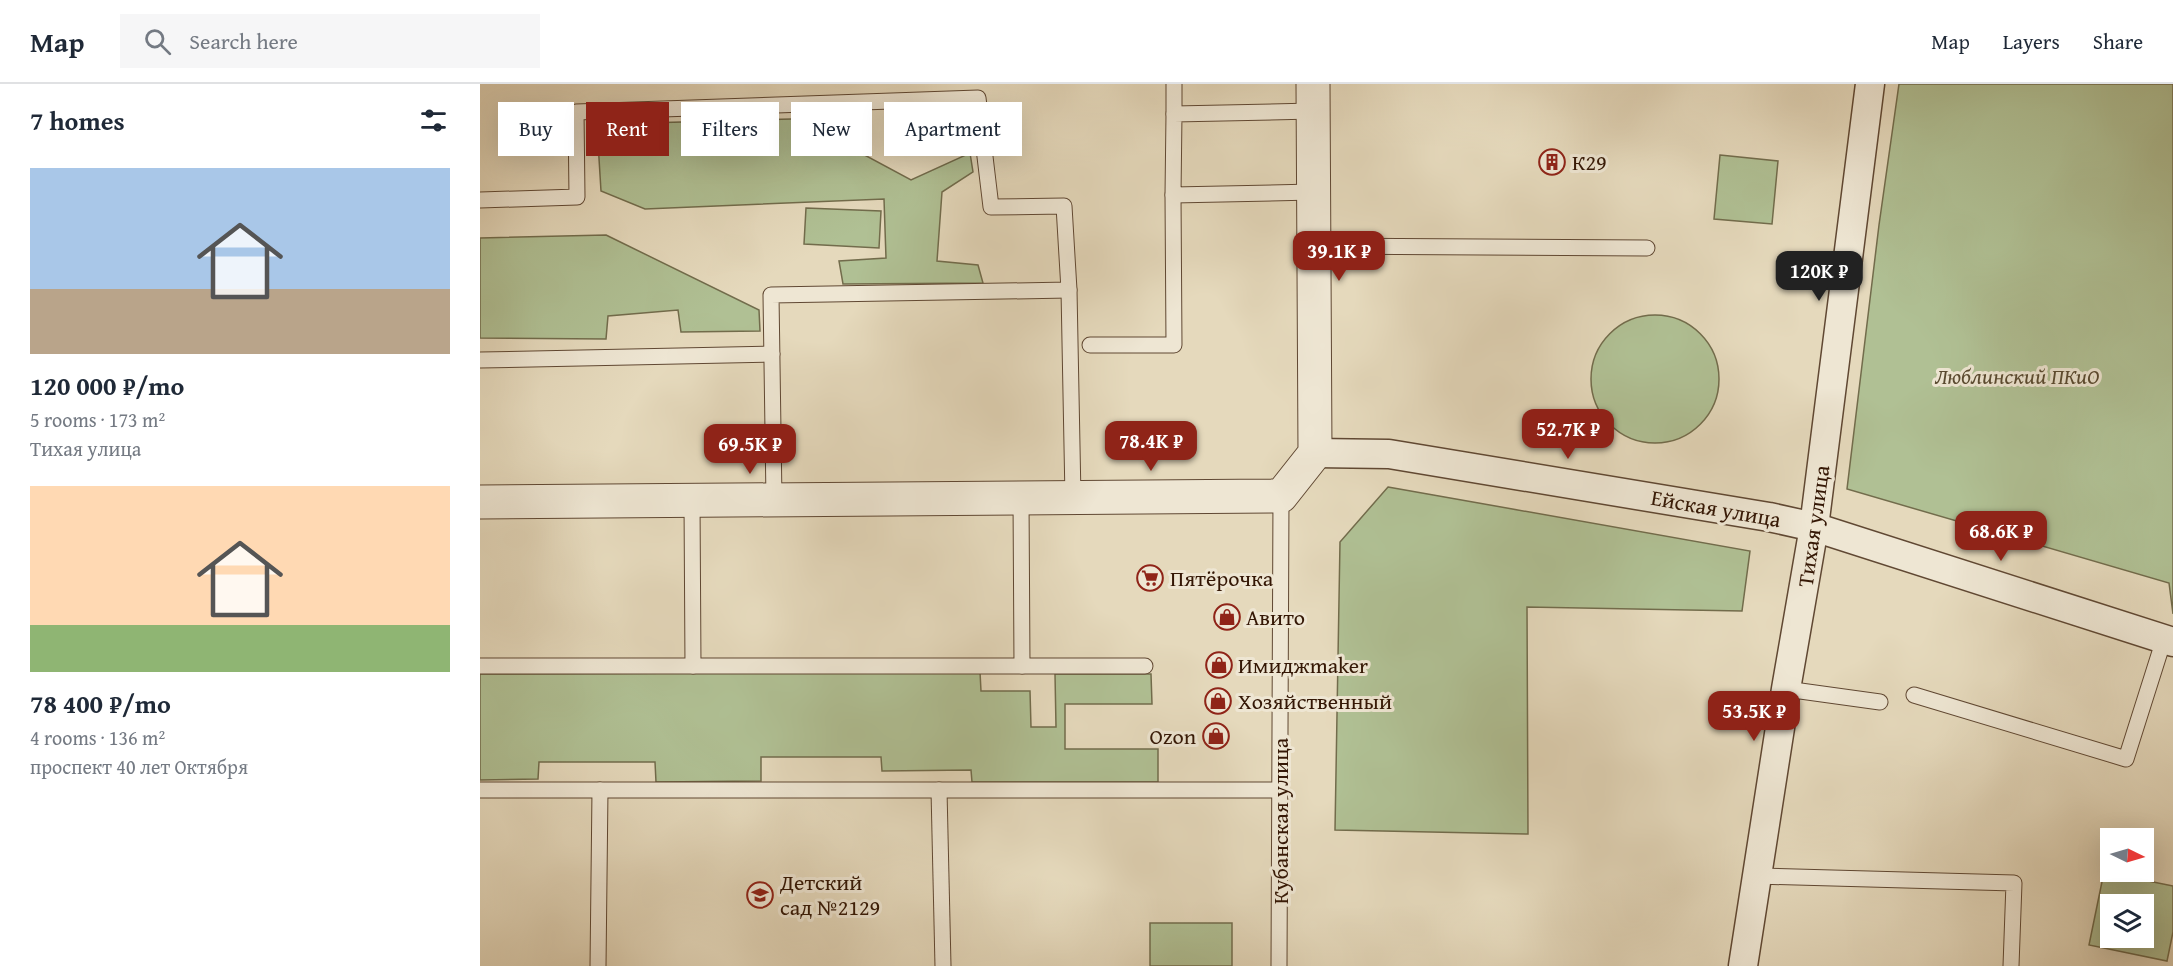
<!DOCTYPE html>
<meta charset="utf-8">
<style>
:root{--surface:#fff;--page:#f6f6f7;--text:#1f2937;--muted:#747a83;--line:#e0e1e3;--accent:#8f2418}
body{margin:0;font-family:"Gentium Book Plus",serif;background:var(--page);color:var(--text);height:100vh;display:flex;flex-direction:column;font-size:22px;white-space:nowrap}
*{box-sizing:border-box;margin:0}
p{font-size:20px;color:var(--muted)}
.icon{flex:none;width:33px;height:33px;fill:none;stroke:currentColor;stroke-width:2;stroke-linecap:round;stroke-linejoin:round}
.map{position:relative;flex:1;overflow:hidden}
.side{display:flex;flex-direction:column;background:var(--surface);width:480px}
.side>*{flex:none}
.banner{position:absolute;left:18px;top:18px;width:570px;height:54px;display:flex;gap:12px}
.needle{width:39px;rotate:95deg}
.buttons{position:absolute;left:1620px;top:744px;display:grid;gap:12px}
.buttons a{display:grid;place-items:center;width:54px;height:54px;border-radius:0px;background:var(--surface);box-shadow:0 6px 24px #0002;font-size:30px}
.price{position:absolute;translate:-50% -51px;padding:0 14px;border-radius:12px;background:var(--accent);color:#fff;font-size:20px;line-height:39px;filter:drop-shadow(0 2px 3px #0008)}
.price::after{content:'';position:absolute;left:50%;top:36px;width:18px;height:14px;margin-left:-9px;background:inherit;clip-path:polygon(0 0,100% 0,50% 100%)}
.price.current{background:#222;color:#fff}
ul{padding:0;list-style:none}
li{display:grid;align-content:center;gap:12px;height:318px;padding:0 30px}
li span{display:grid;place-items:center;height:186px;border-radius:0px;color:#555}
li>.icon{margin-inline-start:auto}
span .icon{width:108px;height:108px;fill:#fffc;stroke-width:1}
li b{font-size:26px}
h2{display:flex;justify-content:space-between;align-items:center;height:72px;padding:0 30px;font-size:26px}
.tag{padding:0 21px;border-radius:0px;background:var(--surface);box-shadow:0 6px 24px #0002;font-size:21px;line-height:54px}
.tag.current{background:var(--accent);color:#fff}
header{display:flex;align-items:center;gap:36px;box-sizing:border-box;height:84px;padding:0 30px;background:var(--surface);border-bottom:2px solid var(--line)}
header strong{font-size:28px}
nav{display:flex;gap:33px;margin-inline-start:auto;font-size:21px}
.search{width:420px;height:54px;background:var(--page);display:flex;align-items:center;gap:15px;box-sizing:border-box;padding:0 21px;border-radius:0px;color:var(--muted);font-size:22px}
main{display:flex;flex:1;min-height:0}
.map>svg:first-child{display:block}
.green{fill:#b0c094;stroke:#726c4c;stroke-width:1.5;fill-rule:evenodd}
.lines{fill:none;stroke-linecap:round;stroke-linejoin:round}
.service-casing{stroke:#604833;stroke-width:17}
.minor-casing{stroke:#604833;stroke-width:31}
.tertiary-casing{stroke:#604833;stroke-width:35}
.service{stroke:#eee6d3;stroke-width:15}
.minor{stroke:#eee6d3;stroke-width:28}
.tertiary{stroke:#eee6d3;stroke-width:33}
.labels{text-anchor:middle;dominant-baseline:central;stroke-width:6;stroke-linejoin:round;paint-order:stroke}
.poi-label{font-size:22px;fill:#341705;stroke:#eee6d3;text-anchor:start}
.park-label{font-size:22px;font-style:italic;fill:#594a30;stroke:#eee6d3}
.street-label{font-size:22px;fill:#341705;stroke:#eee6d3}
</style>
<header>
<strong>Map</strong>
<div class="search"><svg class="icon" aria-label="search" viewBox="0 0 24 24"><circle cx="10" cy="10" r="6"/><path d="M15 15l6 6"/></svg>Search here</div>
<nav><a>Map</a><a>Layers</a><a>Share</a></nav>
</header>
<main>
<section class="side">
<h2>7 homes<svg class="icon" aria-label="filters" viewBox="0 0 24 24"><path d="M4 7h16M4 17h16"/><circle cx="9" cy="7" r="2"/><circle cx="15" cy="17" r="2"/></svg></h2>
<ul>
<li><span style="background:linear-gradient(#a9c7e8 65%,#b9a48a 0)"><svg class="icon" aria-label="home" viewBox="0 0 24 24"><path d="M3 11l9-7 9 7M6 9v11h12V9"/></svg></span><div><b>120 000 ₽/mo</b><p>5 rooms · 173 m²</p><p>Тихая улица</p></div></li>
<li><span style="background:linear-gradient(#ffd9b3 75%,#8fb573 0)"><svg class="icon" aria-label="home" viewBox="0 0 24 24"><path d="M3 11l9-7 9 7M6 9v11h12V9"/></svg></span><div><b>78 400 ₽/mo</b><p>4 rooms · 136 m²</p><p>проспект 40 лет Октября</p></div></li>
</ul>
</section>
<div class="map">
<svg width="1693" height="882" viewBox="0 0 1693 882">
<rect width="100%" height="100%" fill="#e5d9bc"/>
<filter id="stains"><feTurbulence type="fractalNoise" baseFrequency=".00333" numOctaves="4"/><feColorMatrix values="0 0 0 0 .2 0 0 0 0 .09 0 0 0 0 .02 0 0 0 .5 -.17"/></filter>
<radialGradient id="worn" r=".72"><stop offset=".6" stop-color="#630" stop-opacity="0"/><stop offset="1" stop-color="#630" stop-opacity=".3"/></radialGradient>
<g class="green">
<path d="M 1419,0 L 1693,0 L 1693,530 L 1689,499 L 1367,405 L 1399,141 Z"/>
<path d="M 351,34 L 351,53 L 431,96 L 490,69 L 493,88 L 462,108 L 457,177 L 498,181 L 503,199 L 363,200 L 359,177 L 406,174 L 404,115 L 165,125 L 121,107 L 118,58 L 166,63 L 166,39 Z"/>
<path d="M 1240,71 L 1298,77 L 1292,140 L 1234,135 Z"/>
<path d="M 326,124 L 401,127 L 399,164 L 324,160 Z"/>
<path d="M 126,151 L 279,226 L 280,247 L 201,248 L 198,226 L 128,232 L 126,255 L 0,254 L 0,154 Z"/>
<circle cx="1175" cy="295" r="64"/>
<path d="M 908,403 L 1270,467 L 1262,527 L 1047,523 L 1048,750 L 855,746 L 860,458 Z"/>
<path d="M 500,588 L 501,607 L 550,607 L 551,643 L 576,643 L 575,590 L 671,590 L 672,620 L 585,620 L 585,665 L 678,665 L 678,698 L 492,698 L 491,686 L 402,687 L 401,673 L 281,673 L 281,697 L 176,698 L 175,678 L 59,678 L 58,695 L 0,696 L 0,590 Z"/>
<path d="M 1624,788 L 1693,802 L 1693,848 L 1687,877 L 1609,861 ZM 1630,820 L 1664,820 L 1664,854 L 1630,854 Z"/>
<rect x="670" y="839" width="82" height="43"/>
</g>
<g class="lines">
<g class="service-casing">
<g id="service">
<path d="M 694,0 L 694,30"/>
<path d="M 833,27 L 694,30 L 693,111 L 833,108"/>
<path d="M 0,116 L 97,113 L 96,28 L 498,14 L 511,123 L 584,122 L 589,206 L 291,211 L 294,416"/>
<path d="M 834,162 L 1167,164"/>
<path d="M 589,206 L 593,414"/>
<path d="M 610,261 L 694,261 L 693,111"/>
<path d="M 0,276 L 292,270"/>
<path d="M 541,414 L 542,582"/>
<path d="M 212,417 L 213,582"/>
<path d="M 0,582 L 665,582"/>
<path d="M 1306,605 L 1400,618"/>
<path d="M 1434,611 L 1646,675 L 1684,555"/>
<path d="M 0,706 L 800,706"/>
<path d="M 459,706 L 463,882"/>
<path d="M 1277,792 L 1534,799 L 1531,882"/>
<path d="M 118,882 L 120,706"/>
<path d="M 799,882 L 801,412"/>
</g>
</g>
<g class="minor-casing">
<g id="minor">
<path d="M 835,369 L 909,370 L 1289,433 L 1334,443 L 1693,558"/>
<path d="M 1263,882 L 1306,605 L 1334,443 L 1390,0"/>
</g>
</g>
<g class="tertiary-casing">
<path id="tertiary" d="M 0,418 L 801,412 L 835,369 L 833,0"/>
</g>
<use href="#service" class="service"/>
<use href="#minor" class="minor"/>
<use href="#tertiary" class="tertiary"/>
</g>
<defs>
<g id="building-ring" transform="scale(1.35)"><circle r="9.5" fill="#eee6d3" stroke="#8f2418" stroke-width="1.5"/><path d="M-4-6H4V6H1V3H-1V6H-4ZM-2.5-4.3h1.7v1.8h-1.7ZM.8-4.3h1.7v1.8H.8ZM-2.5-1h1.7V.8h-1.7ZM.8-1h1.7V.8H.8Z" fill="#8f2418"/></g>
<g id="supermarket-ring" transform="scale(1.35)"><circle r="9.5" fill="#eee6d3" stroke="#8f2418" stroke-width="1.5"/><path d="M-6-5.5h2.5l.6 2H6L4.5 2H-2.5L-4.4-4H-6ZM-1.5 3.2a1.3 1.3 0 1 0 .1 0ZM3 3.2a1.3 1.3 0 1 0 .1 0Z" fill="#8f2418"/></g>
<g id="shop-ring" transform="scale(1.35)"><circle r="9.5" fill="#eee6d3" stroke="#8f2418" stroke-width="1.5"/><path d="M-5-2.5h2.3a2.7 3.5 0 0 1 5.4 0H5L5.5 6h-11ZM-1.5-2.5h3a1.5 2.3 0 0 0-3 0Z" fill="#8f2418"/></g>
<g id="school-ring" transform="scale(1.35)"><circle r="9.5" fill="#eee6d3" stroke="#8f2418" stroke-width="1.5"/><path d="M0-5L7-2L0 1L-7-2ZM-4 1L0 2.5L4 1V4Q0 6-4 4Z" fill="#8f2418"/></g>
</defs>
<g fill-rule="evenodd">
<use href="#building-ring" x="1072" y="78"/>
<use href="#supermarket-ring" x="670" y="494"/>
<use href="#shop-ring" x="747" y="533"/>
<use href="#shop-ring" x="739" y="581"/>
<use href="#shop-ring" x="738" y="617"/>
<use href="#shop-ring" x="736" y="652"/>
<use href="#school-ring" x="280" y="811"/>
</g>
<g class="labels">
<g class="poi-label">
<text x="1092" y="78">К29</text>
<text x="690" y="494">Пятёрочка</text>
<text x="766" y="533">Авито</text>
<text x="758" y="581">Имиджmaker</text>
<text x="758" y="617">Хозяйственный</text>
<text x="716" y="652" text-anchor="end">Ozon</text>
<text x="300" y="798">Детский<tspan x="300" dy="25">сад №2129</tspan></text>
</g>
<g class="park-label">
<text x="1537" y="292">Люблинский ПКиО</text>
</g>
<g class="street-label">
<text transform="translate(1236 424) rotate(10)">Ейская улица</text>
<text transform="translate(1333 442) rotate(-82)">Тихая улица</text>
<text transform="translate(800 737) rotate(-90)">Кубанская улица</text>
</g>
</g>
<rect width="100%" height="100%" filter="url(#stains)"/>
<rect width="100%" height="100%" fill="url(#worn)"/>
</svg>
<div class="buttons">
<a><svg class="needle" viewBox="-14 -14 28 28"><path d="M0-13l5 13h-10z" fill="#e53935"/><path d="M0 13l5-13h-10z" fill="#747a83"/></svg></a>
<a><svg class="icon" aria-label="layers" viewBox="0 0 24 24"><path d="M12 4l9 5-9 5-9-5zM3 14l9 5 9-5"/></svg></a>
</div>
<b class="price" style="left:859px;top:198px">39.1K ₽</b>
<b class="price current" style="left:1339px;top:218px">120K ₽</b>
<b class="price" style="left:1088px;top:376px">52.7K ₽</b>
<b class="price" style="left:671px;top:388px">78.4K ₽</b>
<b class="price" style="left:270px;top:391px">69.5K ₽</b>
<b class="price" style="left:1521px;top:478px">68.6K ₽</b>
<b class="price" style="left:1274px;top:658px">53.5K ₽</b>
<div class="banner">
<a class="tag">Buy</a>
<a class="tag current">Rent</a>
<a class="tag">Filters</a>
<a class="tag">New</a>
<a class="tag">Apartment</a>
</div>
</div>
</main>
